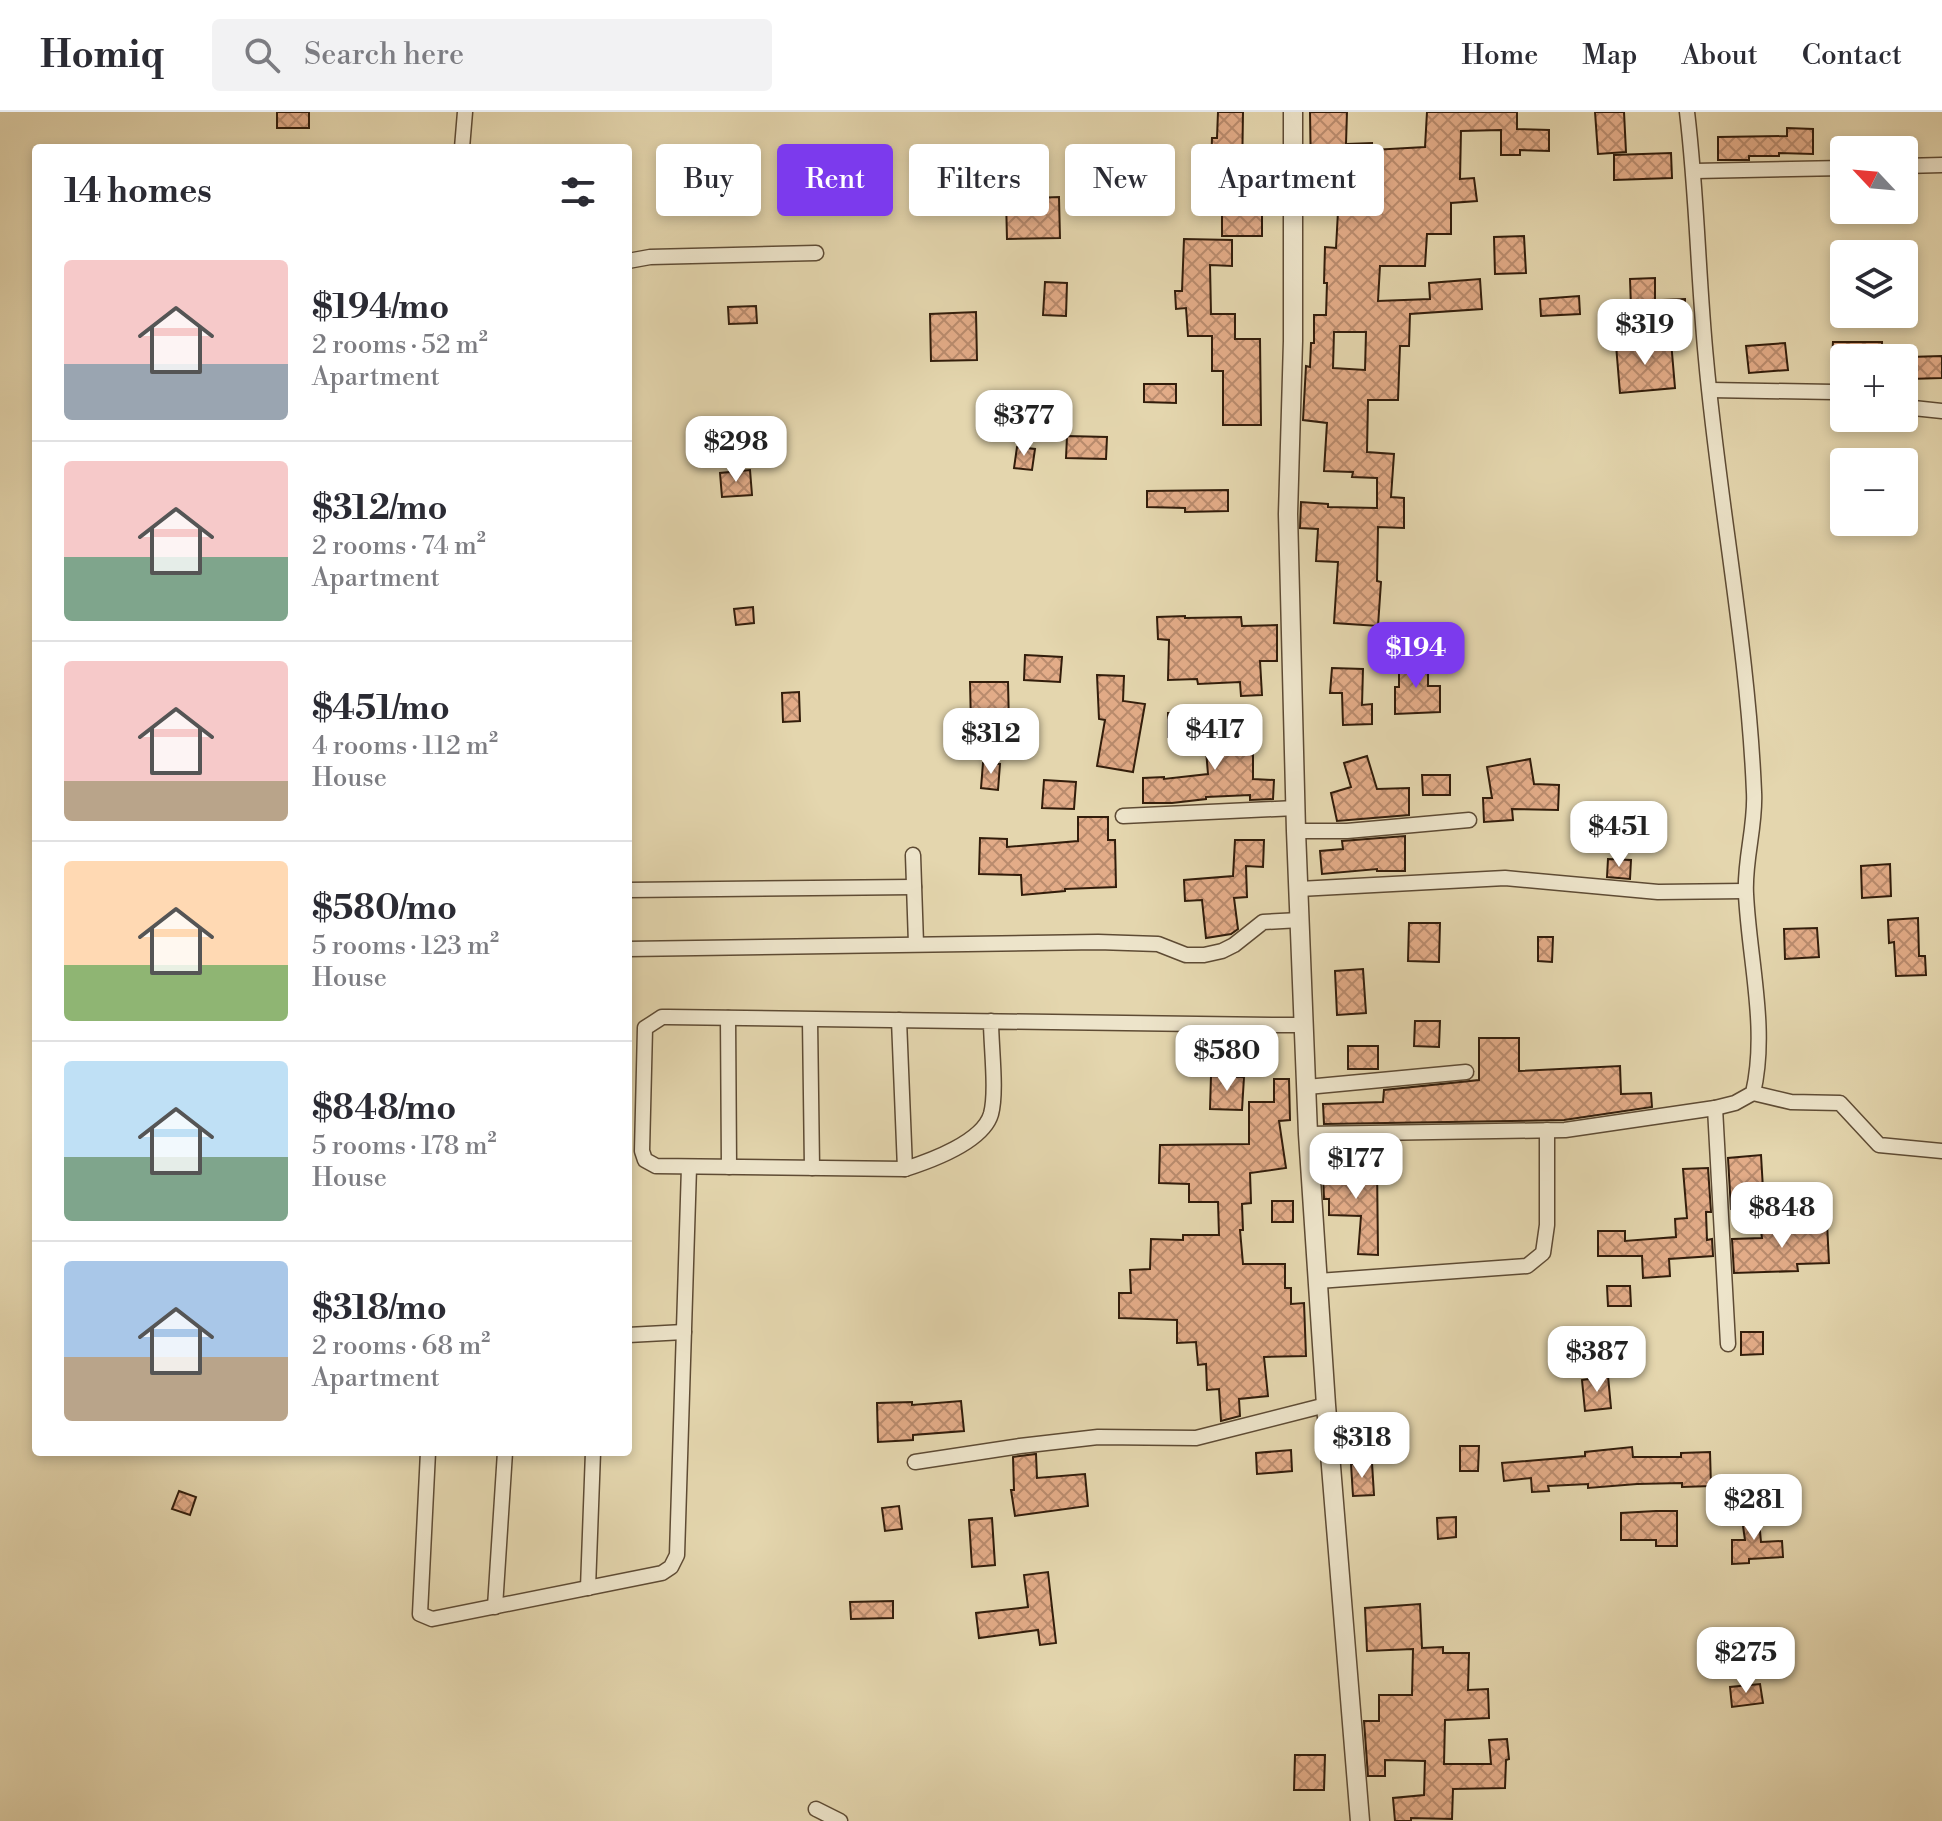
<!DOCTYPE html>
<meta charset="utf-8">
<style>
:root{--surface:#fff;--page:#f2f2f3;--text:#2b2b33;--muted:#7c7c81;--line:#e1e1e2;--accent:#7c3aed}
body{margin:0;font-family:"Libre Bodoni",serif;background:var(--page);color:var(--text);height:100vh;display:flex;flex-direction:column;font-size:30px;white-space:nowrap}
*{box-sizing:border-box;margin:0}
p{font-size:26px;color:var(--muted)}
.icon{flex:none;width:44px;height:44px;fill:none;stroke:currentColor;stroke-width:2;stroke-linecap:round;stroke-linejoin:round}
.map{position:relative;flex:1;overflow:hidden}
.side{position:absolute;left:32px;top:32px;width:600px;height:1312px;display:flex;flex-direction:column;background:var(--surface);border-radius:8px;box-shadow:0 4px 12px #0003}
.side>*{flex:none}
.top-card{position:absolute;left:656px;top:32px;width:760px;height:72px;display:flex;gap:16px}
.needle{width:52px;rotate:296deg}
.buttons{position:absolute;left:1830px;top:24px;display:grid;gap:16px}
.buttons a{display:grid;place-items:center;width:88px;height:88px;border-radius:8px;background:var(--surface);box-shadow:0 4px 12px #0003;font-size:40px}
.price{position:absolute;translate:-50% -68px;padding:0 18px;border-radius:16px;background:#fff;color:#222;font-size:26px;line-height:52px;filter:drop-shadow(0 2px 4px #0008)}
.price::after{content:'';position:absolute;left:50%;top:48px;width:24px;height:18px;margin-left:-12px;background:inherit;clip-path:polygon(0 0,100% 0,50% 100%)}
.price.selected{background:var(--accent);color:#fff}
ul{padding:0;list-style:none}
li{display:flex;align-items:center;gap:24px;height:200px;padding:0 32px}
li+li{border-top:2px solid var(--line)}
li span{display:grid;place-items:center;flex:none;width:224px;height:160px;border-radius:8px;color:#555}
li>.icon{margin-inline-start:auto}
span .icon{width:96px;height:96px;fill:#fffc;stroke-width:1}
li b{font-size:34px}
h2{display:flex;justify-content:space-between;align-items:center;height:96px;padding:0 32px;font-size:34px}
.pill{padding:0 28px;border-radius:8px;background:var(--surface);box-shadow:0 4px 12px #0003;font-size:28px;line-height:72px}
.pill.selected{background:var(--accent);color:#fff}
header{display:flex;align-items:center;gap:48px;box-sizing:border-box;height:112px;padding:0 40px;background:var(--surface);border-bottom:2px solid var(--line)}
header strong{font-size:38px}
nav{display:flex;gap:44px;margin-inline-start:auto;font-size:28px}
.search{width:560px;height:72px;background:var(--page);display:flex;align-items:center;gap:20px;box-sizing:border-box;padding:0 28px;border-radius:8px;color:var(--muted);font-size:30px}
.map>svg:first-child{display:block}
.building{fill:url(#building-cross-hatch);stroke:#321d0b;stroke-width:2;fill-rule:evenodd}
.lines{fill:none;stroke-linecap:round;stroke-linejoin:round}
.minor-casing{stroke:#5e4b34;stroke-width:17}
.tertiary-casing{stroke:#5e4b34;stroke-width:21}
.minor{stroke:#ede4ca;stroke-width:14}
.tertiary{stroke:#ede4ca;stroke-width:18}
</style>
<header>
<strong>Homiq</strong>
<div class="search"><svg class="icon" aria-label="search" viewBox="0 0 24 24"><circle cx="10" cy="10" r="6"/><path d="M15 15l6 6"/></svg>Search here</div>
<nav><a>Home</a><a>Map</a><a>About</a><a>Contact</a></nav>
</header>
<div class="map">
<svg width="1942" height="1709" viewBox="0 0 1942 1709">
<defs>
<pattern id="building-cross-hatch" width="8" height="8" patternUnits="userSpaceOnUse" patternTransform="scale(2)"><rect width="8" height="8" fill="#e3ac88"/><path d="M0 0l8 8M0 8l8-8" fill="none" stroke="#b98b6d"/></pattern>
</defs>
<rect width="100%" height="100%" fill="#e4d6ae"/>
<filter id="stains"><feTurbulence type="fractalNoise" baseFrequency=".0025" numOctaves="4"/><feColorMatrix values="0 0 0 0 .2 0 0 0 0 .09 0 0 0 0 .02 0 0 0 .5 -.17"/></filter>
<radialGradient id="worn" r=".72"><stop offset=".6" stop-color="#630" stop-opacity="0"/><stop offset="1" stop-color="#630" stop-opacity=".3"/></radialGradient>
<g class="building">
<rect x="277" y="0" width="32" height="16"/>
<path d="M 1218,0 L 1243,0 L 1242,66 L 1255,66 L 1254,100 L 1262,100 L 1262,124 L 1222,124 L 1222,92 L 1217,92 L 1218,59 L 1211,59 L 1212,26 L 1217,26 Z"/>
<path d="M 1310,0 L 1347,0 L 1346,32 L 1372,31 L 1372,38 L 1425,35 L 1427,0 L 1517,0 L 1517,17 L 1549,18 L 1549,39 L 1520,38 L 1520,43 L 1501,43 L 1501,18 L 1461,19 L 1460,67 L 1474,66 L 1477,89 L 1451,91 L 1451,122 L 1427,122 L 1425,154 L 1380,154 L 1378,189 L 1430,187 L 1429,171 L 1480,167 L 1482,197 L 1410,202 L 1409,234 L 1400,234 L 1398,288 L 1368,288 L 1367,340 L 1394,342 L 1391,385 L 1404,386 L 1404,416 L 1378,415 L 1377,469 L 1381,470 L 1378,514 L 1334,511 L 1338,450 L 1316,449 L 1318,417 L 1300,416 L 1301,390 L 1328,392 L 1328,395 L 1377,396 L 1377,366 L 1352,365 L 1353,360 L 1324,359 L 1327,311 L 1303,308 L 1306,254 L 1310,255 L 1311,231 L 1314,231 L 1314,203 L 1326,203 L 1327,171 L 1324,171 L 1325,135 L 1336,136 L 1340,63 L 1311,64 ZM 1334,220 L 1366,220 L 1365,258 L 1333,256 Z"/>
<path d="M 1595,0 L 1624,0 L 1626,40 L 1598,42 Z"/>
<path d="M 1787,16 L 1813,17 L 1813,42 L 1779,41 L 1779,44 L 1749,44 L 1749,48 L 1718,48 L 1718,25 L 1787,24 Z"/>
<path d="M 1671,41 L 1672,66 L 1614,68 L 1614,43 Z"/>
<path d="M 1059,85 L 1060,126 L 1007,127 L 1006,87 Z"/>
<path d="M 1524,124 L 1526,161 L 1495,162 L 1494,125 Z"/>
<path d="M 1184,127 L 1232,128 L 1232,154 L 1210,153 L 1211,202 L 1235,202 L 1235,227 L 1260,227 L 1261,313 L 1223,313 L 1223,259 L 1212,259 L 1212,224 L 1188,224 L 1186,196 L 1176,197 L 1175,179 L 1182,179 Z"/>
<path d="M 1655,166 L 1655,194 L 1631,195 L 1630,167 Z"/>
<path d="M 1045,170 L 1067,171 L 1066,204 L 1043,203 Z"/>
<path d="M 1579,184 L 1580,202 L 1541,204 L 1540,187 Z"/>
<path d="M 1685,187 L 1685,205 L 1664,206 L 1663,188 Z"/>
<path d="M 756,194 L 757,211 L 729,212 L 728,195 Z"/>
<path d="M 976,200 L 977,248 L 931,249 L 930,202 Z"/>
<path d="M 1671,229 L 1675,276 L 1620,281 L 1616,233 Z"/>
<path d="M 1833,230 L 1882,230 L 1882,246 L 1832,246 Z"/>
<path d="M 1785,231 L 1788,258 L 1749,261 L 1746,234 Z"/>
<path d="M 1942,244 L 1942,266 L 1909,267 L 1909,245 Z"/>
<path d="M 1144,272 L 1176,272 L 1176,291 L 1144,290 Z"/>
<path d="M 1067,324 L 1107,325 L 1106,347 L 1066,346 Z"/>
<path d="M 1017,335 L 1035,337 L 1032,358 L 1014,356 Z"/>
<path d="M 750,358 L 752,383 L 722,385 L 720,361 Z"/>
<path d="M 1228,378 L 1228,399 L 1185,400 L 1185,396 L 1147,395 L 1147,379 Z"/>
<path d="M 753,495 L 754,511 L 736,513 L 734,497 Z"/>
<path d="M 1185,504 L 1185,506 L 1241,505 L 1242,514 L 1277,513 L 1277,549 L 1260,549 L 1262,583 L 1241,584 L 1240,570 L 1198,572 L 1197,567 L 1168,568 L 1169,528 L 1158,527 L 1157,505 Z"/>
<path d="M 1025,543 L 1062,545 L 1060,570 L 1024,568 Z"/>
<path d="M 1399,549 L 1428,549 L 1428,574 L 1440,574 L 1440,600 L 1395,602 L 1395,575 L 1399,575 Z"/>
<path d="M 1332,556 L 1363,557 L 1362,593 L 1372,592 L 1372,612 L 1343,613 L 1342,581 L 1330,581 Z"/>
<path d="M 1097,563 L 1124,564 L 1123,589 L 1145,592 L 1133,660 L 1097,654 L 1105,608 L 1099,607 Z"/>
<path d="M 970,570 L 1008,570 L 1009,614 L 971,612 Z"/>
<path d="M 799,580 L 800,609 L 783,610 L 782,581 Z"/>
<rect x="1168" y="601" width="31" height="24"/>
<path d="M 1249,612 L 1250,637 L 1253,637 L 1253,667 L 1274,668 L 1273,687 L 1250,688 L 1250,683 L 1206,685 L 1206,687 L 1172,691 L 1143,691 L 1143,666 L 1164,665 L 1164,667 L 1208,662 L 1204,614 Z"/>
<path d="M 1367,644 L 1377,677 L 1409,676 L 1409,703 L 1337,709 L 1331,681 L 1351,675 L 1344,651 Z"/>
<path d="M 1530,647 L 1534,672 L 1559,673 L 1558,698 L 1512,697 L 1513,708 L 1484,710 L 1483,686 L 1492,686 L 1487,655 Z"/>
<path d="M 983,651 L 1000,652 L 998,678 L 981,676 Z"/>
<path d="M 1422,663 L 1450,663 L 1450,683 L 1423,683 Z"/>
<path d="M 1044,668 L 1076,670 L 1074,697 L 1042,696 Z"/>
<path d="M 1078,705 L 1108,705 L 1108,728 L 1115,728 L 1116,775 L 1065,777 L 1065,779 L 1022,783 L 1021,763 L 979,762 L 980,726 L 1007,727 L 1007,735 L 1078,729 Z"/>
<path d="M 1405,724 L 1405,759 L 1377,759 L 1377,757 L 1322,762 L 1320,739 L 1343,737 L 1342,729 Z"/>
<path d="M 1235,728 L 1264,728 L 1263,755 L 1246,754 L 1247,785 L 1234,786 L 1238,817 L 1231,822 L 1206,826 L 1202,788 L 1185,789 L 1184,768 L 1233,764 Z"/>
<path d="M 1608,747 L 1631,748 L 1630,767 L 1607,765 Z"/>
<path d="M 1890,752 L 1891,784 L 1862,786 L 1861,754 Z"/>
<path d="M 1918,806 L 1919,844 L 1925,844 L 1926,863 L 1896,864 L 1894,830 L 1889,831 L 1888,808 Z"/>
<path d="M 1409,811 L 1440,811 L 1439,850 L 1408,849 Z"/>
<path d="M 1817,816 L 1819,845 L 1785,847 L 1784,817 Z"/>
<path d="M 1538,825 L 1553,825 L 1552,850 L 1538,849 Z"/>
<path d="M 1363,857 L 1366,901 L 1337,903 L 1335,859 Z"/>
<path d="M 1415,909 L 1440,909 L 1439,935 L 1414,934 Z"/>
<path d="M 1479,926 L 1519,926 L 1519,959 L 1620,954 L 1621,982 L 1651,981 L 1652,995 L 1564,1008 L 1324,1012 L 1323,992 L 1383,990 L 1384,978 L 1479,968 Z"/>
<rect x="1348" y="934" width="30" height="23"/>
<path d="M 1211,964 L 1244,965 L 1242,998 L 1210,997 Z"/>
<path d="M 1274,967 L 1289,967 L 1290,1008 L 1279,1009 L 1286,1056 L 1250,1061 L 1251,1091 L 1242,1092 L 1243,1118 L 1240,1118 L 1243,1152 L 1285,1152 L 1285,1176 L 1291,1176 L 1291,1192 L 1304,1191 L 1306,1244 L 1264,1245 L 1268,1284 L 1239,1287 L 1240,1304 L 1221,1309 L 1219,1277 L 1207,1278 L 1206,1252 L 1198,1253 L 1196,1230 L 1177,1231 L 1177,1208 L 1119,1206 L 1119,1181 L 1131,1181 L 1130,1158 L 1150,1157 L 1151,1127 L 1183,1128 L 1183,1123 L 1219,1123 L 1218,1090 L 1189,1090 L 1189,1072 L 1159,1071 L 1160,1033 L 1249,1032 L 1249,990 L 1274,990 Z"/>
<path d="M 1761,1043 L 1764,1094 L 1731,1097 L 1728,1046 Z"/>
<path d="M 1354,1051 L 1377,1051 L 1378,1143 L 1358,1142 L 1361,1104 L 1329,1103 L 1329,1087 L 1324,1087 L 1323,1062 L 1353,1061 Z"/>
<path d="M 1708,1056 L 1711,1100 L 1706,1100 L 1707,1128 L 1712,1127 L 1713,1144 L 1669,1147 L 1670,1164 L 1643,1166 L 1642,1144 L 1598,1144 L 1598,1119 L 1625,1119 L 1625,1129 L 1676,1125 L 1675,1107 L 1687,1106 L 1683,1057 Z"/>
<rect x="1272" y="1089" width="21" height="21"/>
<path d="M 1827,1111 L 1829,1151 L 1797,1152 L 1798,1159 L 1734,1161 L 1732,1127 L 1762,1126 L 1761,1119 L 1802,1116 L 1802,1112 Z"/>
<path d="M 1607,1174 L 1630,1174 L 1631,1194 L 1608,1194 Z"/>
<path d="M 1741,1220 L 1763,1220 L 1763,1242 L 1741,1243 Z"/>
<path d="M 1608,1264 L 1611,1296 L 1585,1299 L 1582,1268 Z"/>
<path d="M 961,1289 L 964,1319 L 913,1323 L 913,1328 L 878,1330 L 877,1291 L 912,1290 L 912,1293 Z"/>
<path d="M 1460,1334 L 1479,1334 L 1478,1359 L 1460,1359 Z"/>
<path d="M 1632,1335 L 1633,1345 L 1681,1345 L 1681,1341 L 1710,1340 L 1711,1374 L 1682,1375 L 1682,1371 L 1637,1372 L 1588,1376 L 1588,1372 L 1548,1374 L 1549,1379 L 1532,1380 L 1531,1366 L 1504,1369 L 1502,1351 L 1585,1344 L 1585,1340 Z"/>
<path d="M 1291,1338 L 1292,1359 L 1257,1362 L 1256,1341 Z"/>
<path d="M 1036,1342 L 1037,1366 L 1085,1362 L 1088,1394 L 1015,1404 L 1011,1378 L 1014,1378 L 1013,1345 Z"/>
<path d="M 1372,1351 L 1374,1383 L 1353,1384 L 1351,1352 Z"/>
<path d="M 179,1379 L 196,1385 L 190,1403 L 172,1397 Z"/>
<path d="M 899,1394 L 902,1417 L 885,1419 L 882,1396 Z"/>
<path d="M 1758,1398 L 1761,1430 L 1782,1429 L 1783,1445 L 1749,1447 L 1749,1451 L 1732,1452 L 1732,1428 L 1745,1428 L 1741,1400 Z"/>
<path d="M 1656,1399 L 1677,1399 L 1677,1434 L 1656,1434 L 1656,1428 L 1621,1428 L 1621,1401 Z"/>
<path d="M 1456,1405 L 1456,1425 L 1438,1427 L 1437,1406 Z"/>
<path d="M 992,1406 L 995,1453 L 972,1455 L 969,1408 Z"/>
<path d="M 1048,1460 L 1056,1531 L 1040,1533 L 1038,1518 L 979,1526 L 976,1501 L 1028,1495 L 1024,1463 Z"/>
<path d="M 893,1489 L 893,1506 L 851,1507 L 850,1490 Z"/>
<path d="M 1420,1492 L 1422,1536 L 1443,1535 L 1443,1541 L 1469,1541 L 1468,1578 L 1488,1577 L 1489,1606 L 1445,1608 L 1444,1652 L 1491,1652 L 1489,1628 L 1507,1627 L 1509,1647 L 1506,1648 L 1505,1676 L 1453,1677 L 1452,1707 L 1411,1706 L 1411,1709 L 1395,1709 L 1393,1686 L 1424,1683 L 1425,1649 L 1385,1648 L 1385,1664 L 1368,1664 L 1364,1609 L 1379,1609 L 1379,1583 L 1412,1583 L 1413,1537 L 1367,1539 L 1365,1496 Z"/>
<path d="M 1760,1572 L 1763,1591 L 1732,1595 L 1730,1575 Z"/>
<path d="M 1295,1643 L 1325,1643 L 1324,1678 L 1294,1678 Z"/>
</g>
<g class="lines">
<g class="minor-casing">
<g id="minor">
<path d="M 462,36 L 465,0"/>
<path d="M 1904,54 L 1942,53"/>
<path d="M 1695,59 L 1844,56"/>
<path d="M 628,149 L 650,145 L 816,141"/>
<path d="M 1710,278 L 1834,280 L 1844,283"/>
<path d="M 1904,295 L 1942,299"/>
<path d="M 1123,704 L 1296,696"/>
<path d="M 1296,719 L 1347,719 L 1469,708"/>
<path d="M 913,743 L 916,832"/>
<path d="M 1299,777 L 1505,766 L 1658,780 L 1745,779"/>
<path d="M 628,778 L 914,775"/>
<path d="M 628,837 L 1098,830 L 1158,832 L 1186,843 L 1204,843 L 1222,839 L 1234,833 L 1263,810 L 1300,808"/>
<path d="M 728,906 L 729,1055"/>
<path d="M 810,908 L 812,1056"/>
<path d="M 899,908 L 905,1057"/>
<path d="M 991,909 C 991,935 997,979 991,1002 C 983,1030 930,1049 905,1057 L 656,1054 L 645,1048 L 642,1039 L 645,916 L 662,905 C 867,907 1072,910 1276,913 L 1304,913"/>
<path d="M 1307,975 L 1466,960"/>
<path d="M 1753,981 L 1791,990 L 1840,991 L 1879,1033 L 1942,1039"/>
<path d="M 1715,996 L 1728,1232"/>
<path d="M 1308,1022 L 1565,1018 L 1715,996 L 1735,991 L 1753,981 C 1768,917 1749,847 1746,782 C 1744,748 1756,714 1754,680 C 1748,535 1719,392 1706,247 C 1698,165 1697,82 1687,0"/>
<path d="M 1318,1169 L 1527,1154 L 1543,1141 L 1547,1113 L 1547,1018"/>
<path d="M 628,1223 L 684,1220"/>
<path d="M 428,1340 L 420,1502 L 432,1507 L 662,1461 L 671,1455 L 677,1443 L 689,1055"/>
<path d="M 915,1350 L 1020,1334 L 1098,1325 L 1196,1326 L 1326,1293"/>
<path d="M 588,1476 L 593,1340"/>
<path d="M 495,1495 L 505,1340"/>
<path d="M 816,1697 L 840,1709"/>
</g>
</g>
<g class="tertiary-casing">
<path id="tertiary" d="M 1293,0 L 1293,229 L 1288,402 L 1296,719 L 1308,1022 L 1326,1293 L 1360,1709"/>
</g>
<use href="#minor" class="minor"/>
<use href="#tertiary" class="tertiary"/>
</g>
<rect width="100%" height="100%" filter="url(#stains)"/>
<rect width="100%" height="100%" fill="url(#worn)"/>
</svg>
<div class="buttons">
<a><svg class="needle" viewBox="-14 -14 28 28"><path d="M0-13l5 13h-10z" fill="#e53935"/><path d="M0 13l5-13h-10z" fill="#7c7c81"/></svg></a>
<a><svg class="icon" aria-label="layers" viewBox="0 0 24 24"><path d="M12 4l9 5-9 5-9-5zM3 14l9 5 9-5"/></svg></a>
<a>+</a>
<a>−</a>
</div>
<b class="price" style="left:1645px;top:255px">$319</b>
<b class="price" style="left:1024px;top:346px">$377</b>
<b class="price" style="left:736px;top:372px">$298</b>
<b class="price selected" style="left:1416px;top:578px">$194</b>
<b class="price" style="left:1215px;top:660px">$417</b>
<b class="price" style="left:991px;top:664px">$312</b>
<b class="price" style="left:1619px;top:757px">$451</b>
<b class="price" style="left:1227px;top:981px">$580</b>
<b class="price" style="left:1356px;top:1089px">$177</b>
<b class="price" style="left:1782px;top:1138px">$848</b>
<b class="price" style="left:1597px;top:1282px">$387</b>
<b class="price" style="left:1362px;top:1368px">$318</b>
<b class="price" style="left:1754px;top:1430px">$281</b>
<b class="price" style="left:1746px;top:1583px">$275</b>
<div class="top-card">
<a class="pill">Buy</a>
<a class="pill selected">Rent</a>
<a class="pill">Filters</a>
<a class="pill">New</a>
<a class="pill">Apartment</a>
</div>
<section class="side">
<h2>14 homes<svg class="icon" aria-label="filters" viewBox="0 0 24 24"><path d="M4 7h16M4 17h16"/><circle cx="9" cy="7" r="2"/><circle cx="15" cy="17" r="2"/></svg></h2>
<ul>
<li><span style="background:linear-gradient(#f6c9c9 65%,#9aa5b1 0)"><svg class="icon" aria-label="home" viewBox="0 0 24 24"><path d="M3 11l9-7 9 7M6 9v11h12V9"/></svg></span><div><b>$194/mo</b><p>2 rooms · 52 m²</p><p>Apartment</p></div></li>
<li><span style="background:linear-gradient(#f6c9c9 60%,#7fa58c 0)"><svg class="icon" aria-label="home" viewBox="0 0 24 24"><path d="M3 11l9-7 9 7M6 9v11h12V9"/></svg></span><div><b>$312/mo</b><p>2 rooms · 74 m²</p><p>Apartment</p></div></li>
<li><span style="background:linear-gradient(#f6c9c9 75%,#b9a48a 0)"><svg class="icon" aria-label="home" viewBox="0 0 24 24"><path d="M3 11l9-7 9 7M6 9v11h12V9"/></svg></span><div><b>$451/mo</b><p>4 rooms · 112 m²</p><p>House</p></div></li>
<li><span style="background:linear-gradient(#ffd9b3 65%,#8fb573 0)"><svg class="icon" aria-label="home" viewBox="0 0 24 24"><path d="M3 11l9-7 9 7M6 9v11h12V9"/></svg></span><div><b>$580/mo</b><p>5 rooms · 123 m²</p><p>House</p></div></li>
<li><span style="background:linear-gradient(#bfe0f5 60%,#7fa58c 0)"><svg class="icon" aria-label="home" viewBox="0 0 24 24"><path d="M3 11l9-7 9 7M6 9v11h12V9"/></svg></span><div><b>$848/mo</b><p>5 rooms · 178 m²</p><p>House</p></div></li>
<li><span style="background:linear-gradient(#a9c7e8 60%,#b9a48a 0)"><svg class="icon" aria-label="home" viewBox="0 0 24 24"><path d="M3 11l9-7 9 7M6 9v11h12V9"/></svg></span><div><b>$318/mo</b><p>2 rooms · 68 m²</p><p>Apartment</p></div></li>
</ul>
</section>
</div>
